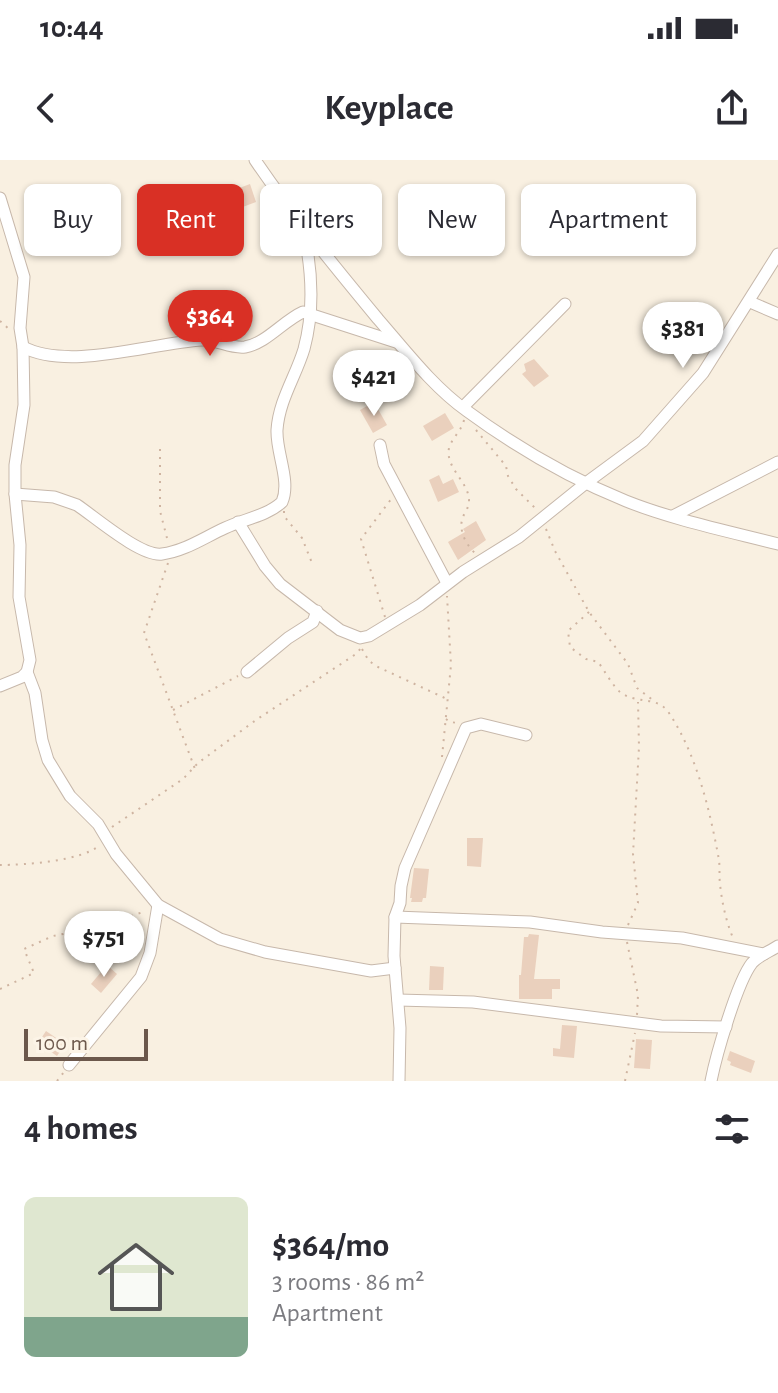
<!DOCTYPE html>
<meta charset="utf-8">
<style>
:root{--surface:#fff;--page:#f2f2f3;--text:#2b2b33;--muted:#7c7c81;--accent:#d93025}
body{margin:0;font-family:"Alegreya Sans",sans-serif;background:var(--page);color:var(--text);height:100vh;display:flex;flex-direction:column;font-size:30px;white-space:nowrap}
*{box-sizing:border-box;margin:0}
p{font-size:26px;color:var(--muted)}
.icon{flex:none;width:44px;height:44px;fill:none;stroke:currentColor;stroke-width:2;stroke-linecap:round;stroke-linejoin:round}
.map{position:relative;height:921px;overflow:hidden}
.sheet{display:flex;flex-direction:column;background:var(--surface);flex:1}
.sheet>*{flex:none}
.guide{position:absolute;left:24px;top:24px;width:730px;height:72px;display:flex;gap:16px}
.scale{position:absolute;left:24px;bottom:20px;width:124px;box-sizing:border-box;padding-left:8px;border:4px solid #6c584c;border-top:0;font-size:22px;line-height:28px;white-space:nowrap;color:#6c584c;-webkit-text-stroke:6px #fcf4e7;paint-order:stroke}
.price{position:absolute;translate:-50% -68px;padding:0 18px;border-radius:28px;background:#fff;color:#222;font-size:26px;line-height:52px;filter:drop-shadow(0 2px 4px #0008)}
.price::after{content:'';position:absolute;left:50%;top:48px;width:24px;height:18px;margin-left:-12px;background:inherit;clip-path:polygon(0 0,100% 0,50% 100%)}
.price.on{background:var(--accent);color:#fff}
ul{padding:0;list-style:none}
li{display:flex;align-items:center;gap:24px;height:200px;padding:0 24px}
li span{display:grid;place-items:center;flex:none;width:224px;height:160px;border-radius:12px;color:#555}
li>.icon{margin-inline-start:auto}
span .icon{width:96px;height:96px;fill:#fffc;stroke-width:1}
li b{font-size:34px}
h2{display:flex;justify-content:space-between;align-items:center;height:96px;padding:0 24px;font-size:34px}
.chip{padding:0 28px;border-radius:12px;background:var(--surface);box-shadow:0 2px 6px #0004;font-size:28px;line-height:72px}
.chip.on{background:var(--accent);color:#fff}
.status{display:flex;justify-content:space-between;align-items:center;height:56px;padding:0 40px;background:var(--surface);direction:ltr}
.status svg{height:22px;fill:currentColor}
header{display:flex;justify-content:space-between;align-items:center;height:104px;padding:0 24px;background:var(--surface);font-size:36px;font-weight:700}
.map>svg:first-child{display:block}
.building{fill:#ead0bd}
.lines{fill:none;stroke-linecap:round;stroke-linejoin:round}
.minor-casing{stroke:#c7b8ab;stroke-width:13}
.path{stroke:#cfb4a1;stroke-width:2;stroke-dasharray:2 6;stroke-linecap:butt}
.minor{stroke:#fff;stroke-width:11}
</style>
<div class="status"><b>10:44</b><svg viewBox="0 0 49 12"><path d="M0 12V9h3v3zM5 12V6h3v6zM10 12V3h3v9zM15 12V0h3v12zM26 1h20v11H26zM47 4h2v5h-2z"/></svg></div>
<header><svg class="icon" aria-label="back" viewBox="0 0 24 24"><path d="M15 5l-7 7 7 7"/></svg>Keyplace<svg class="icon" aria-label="share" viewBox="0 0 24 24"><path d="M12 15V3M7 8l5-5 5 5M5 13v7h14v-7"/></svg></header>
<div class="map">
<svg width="778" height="921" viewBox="0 0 778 921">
<rect width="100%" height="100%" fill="#f9f0e1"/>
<g class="building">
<path d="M 250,24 L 256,42 L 240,48 L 234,30 Z"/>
<path d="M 369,198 L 374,212 L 383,209 L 386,217 L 400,213 L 399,210 L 406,206 L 412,216 L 374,232 L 359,202 Z"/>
<path d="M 534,199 L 549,216 L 534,227 L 522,214 L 526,211 L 524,204 Z"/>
<path d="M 374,242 L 387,265 L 373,273 L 360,250 Z"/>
<path d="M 445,253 L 454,268 L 432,281 L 423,266 Z"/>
<path d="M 439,315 L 443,324 L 453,319 L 459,332 L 438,342 L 429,320 Z"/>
<path d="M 476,361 L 486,380 L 458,400 L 448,382 L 465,372 L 463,369 Z"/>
<path d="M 467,678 L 483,678 L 481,707 L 467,706 Z"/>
<path d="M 414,708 L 429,709 L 426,738 L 423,738 L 422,742 L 411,742 L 412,738 L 410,738 Z"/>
<path d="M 529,774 L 539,775 L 534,819 L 560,819 L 560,829 L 552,829 L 552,839 L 519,839 L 519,815 L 521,815 L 524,777 L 528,777 Z"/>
<path d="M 107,805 L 117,814 L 101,833 L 91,824 Z"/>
<path d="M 430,806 L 444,807 L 443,830 L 429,830 Z"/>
<path d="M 562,865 L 577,866 L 574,898 L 553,896 L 553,888 L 560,889 Z"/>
<path d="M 46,871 L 65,884 L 57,896 L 38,883 Z"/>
<path d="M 636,879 L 652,880 L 650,909 L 634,908 Z"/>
<path d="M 730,891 L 755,901 L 751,913 L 730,905 L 731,902 L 727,900 Z"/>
</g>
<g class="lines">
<g class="minor-casing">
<g id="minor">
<path d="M 255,0 C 293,56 335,107 378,159 C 405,190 433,227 467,251 C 516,287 569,318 626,341 C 674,360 727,371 778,384"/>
<path d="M 0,38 L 24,117 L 20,168 L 23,187 L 24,245 L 15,305 L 15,334 L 20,385 L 19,437 L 30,500 L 27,512 L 22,517 L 0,526"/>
<path d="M 750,142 L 778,154"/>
<path d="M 23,187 C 69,211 151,183 202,180 C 217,179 230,189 245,187 C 267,183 283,161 303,152 L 396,182"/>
<path d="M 463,247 L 565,144"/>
<path d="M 380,285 L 384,304 L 447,423"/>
<path d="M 15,334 L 54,337 L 77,345 C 95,357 141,397 162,394 C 185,391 205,377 225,368 C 244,359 267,356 282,342 C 291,321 276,293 277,270 C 279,240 296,216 304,189 C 314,152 312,110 304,73"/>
<path d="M 673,356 L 778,302"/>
<path d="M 238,362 L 265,406 L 280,424 L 340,470 L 360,478 L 369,476 L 420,445 L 463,412 L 519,377 L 586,323 L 643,281 L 703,213 L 778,94"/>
<path d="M 27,512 L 35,533 L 42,580 L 48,600 L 70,636 L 98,664 L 116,694 L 158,745 L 220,779 L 265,792 L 371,811 L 395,808"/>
<path d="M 247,512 L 288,478 L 313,462 L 317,451"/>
<path d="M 395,757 L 530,762 L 602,772 L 682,778 L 764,794"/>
<path d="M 398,840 L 473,842 L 661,866 L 726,867"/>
<path d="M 69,905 L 141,817 L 150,793 L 158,745"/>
<path d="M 399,921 L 400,868 L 394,796 L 395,757 L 400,743 L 401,726 L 405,708 L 466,568 L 481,564 L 526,575"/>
<path d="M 711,921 C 716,896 737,822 752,803 C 759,795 769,792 778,786"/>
</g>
</g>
<g class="path">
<path d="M 0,161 L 10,170"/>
<path d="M 464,260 C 462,270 452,278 449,288 C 445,309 470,322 469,342 C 469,348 463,354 462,360 C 459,372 467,386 476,394"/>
<path d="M 476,270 L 506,306 L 508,316 L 516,329 L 536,349"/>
<path d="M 160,289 L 160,351 L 168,382"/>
<path d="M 284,351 L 284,356 L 302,378 L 312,403"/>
<path d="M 546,369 L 555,391 L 589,452 L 628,504 L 637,528 L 654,541"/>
<path d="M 168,403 L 144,473 L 195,609"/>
<path d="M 589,452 L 568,471 L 570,487 L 586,499 L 598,502 C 605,511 612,525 620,532 C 637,545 657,535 669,553 C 697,595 710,651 719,700 C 720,708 719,716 720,724 C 722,743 726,761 733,778"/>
<path d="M 385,457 L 361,379 L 392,338"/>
<path d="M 362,489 L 369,501 L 378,507 L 447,539"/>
<path d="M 173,550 L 238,516"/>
<path d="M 446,559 L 450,562 L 458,563"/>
<path d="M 442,597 L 451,505 L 447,436"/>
<path d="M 112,667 L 183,619 L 198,603 L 256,560 L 356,494 L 362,487"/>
<path d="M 0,705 C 25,705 82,701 100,685"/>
<path d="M 628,765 L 638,743 L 633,694 L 639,587 L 638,542"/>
<path d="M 627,782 L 638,835 L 637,855"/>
<path d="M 0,829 L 34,813 L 24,789 L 53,776 L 98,767 L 146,751"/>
<path d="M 57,921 L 64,912"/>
<path d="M 625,921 L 635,873"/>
</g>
<use href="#minor" class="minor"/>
</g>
</svg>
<div class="scale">100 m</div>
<b class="price on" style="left:210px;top:198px">$364</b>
<b class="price" style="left:683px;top:210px">$381</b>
<b class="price" style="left:374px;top:258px">$421</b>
<b class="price" style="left:104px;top:819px">$751</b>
<div class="guide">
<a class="chip">Buy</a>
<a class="chip on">Rent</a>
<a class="chip">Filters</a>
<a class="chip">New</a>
<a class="chip">Apartment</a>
</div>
</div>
<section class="sheet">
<h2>4 homes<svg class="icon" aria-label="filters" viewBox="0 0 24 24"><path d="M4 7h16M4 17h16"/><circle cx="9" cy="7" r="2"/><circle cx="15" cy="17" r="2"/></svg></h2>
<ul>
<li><span style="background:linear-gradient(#dfe7d0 75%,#7fa58c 0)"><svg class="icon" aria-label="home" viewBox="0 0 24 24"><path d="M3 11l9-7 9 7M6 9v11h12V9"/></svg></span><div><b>$364/mo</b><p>3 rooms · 86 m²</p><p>Apartment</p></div></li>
</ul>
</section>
